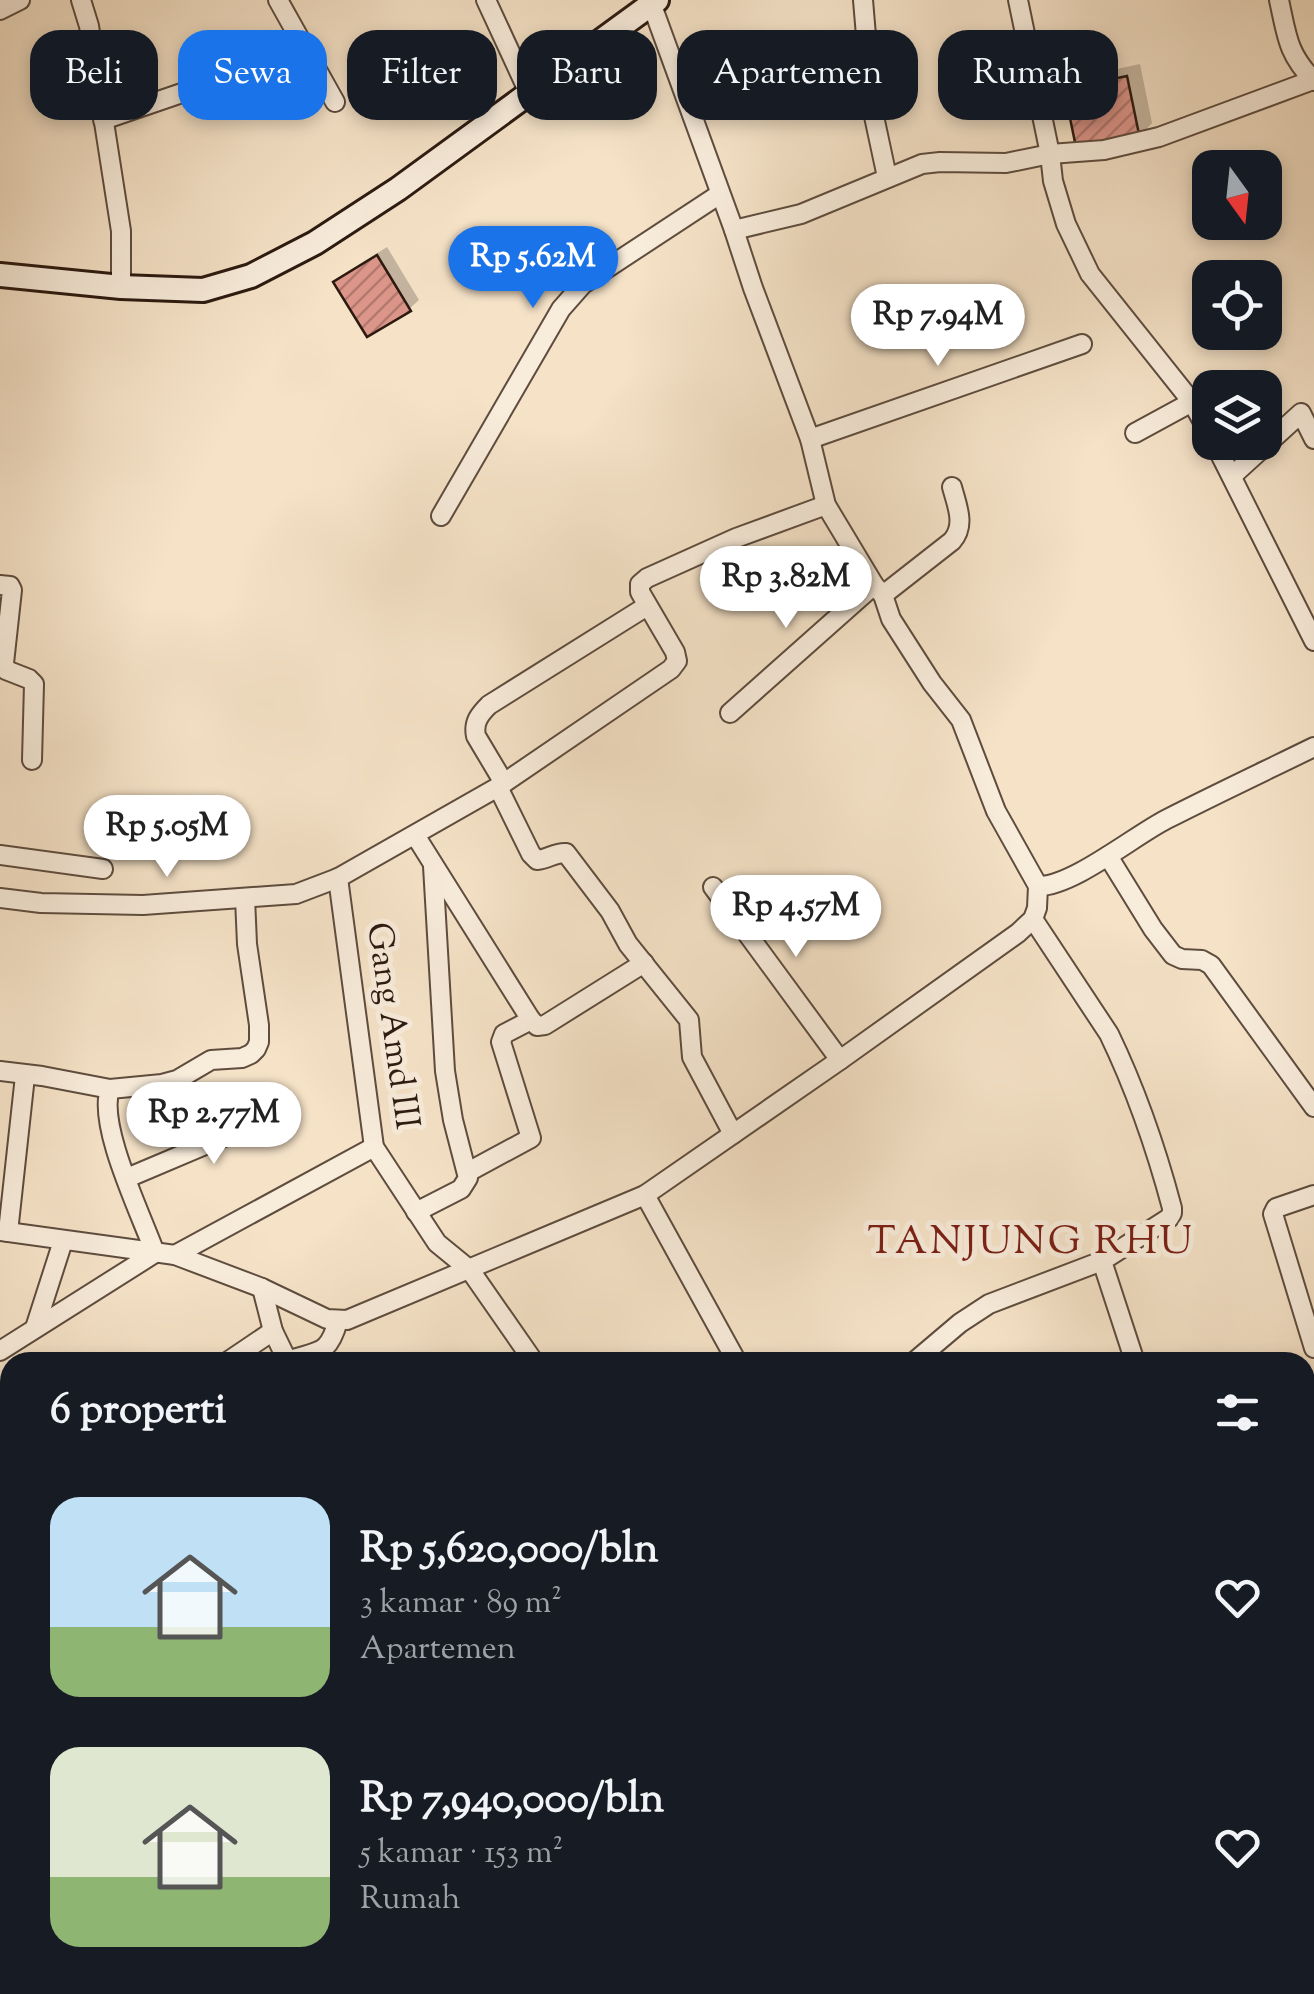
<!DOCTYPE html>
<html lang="id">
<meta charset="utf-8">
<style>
:root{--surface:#171b24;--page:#20242c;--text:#f1f3f6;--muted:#9ea1a6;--accent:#1a73e8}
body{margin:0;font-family:"Sorts Mill Goudy",serif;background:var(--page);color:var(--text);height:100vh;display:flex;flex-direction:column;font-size:38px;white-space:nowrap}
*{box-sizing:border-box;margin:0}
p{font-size:32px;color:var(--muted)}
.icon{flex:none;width:55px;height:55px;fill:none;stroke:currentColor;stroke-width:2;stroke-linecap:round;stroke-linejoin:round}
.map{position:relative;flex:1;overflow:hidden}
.panel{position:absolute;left:0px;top:1352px;width:1315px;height:642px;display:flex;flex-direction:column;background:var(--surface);border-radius:30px 30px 0 0;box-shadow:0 5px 15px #0003}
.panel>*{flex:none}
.banner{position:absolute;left:30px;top:30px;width:1255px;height:90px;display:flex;gap:20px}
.needle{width:65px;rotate:165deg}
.controls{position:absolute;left:1192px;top:150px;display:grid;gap:20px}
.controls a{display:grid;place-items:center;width:90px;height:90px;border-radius:20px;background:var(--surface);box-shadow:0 5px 15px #0003;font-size:50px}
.price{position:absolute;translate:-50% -85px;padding:0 22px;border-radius:35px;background:#fff;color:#222;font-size:32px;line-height:65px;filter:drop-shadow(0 2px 5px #0008)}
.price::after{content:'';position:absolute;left:50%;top:60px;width:30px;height:22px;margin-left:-15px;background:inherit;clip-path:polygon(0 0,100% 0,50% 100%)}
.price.on{background:var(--accent);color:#fff}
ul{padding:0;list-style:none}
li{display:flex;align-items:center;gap:30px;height:250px;padding:0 50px}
li span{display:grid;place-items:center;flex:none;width:280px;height:200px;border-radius:30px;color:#555}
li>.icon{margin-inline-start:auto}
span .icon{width:120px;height:120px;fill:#fffc;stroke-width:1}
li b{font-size:42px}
h2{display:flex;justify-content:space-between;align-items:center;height:120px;padding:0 50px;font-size:42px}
.tag{padding:0 35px;border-radius:30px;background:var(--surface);box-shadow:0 5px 15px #0003;font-size:35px;line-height:90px}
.tag.on{background:var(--accent);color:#fff}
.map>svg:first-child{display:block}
.wetland{fill:url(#wetland-marsh);stroke:#786d50;stroke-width:2.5}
.water{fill:url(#water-ripples);stroke:#737a7b;stroke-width:2.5}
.shadow{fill:#0003}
.building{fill:url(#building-hatch);stroke:#2c1a11;stroke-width:2.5}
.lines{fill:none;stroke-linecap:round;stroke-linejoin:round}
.lane-casing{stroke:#5e4c3e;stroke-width:14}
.street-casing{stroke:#5e4c3e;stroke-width:22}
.secondary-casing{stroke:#2c1a11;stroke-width:28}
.lane{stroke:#f8ecdb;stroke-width:9}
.street{stroke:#f8ecdb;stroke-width:18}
.secondary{stroke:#f8ecdb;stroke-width:22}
.labels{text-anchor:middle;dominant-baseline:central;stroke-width:10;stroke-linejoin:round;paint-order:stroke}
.street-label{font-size:35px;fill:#2c1a11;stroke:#f8ecdb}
.quarter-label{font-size:40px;letter-spacing:2.5px;fill:#7a1f14;stroke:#f8ecdb}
</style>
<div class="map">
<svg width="1314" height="1994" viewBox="0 0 1314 1994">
<defs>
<pattern id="wetland-marsh" width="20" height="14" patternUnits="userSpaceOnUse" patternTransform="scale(2.5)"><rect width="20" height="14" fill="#c4c090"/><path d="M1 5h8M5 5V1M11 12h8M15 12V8" fill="none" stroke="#a9a47b"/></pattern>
<pattern id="water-ripples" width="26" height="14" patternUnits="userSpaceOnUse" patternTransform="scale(2.5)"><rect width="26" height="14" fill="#a3bac1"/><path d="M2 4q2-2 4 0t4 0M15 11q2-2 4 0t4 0" fill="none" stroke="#8c9fa5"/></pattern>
<pattern id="building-hatch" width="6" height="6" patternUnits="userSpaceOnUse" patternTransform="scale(2.5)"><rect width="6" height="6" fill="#dc9589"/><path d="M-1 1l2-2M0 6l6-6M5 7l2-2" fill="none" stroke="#b3796f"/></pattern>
</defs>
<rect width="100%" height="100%" fill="#f5e2c7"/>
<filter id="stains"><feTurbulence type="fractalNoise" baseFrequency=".002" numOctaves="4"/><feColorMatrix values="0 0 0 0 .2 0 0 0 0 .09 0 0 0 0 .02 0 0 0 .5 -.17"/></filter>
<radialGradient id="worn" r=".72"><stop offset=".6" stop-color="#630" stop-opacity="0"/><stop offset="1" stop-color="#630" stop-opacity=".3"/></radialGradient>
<path class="wetland" d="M 0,1569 L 10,1570 L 10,1758 L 0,1754 Z"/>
<path class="water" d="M 0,1754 L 10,1758 L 10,1985 L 437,1985 L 437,1994 L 0,1994 Z"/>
<g class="shadow">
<path d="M 1140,64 L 1152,123 L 1139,137 L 1067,90 L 1080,77 Z"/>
<path d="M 387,247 L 419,300 L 409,309 L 336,282 L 346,273 Z"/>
<path d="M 946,1985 L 1010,1985 L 1023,1994 L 939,1994 Z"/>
</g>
<g class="building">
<path d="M 1127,76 L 1140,139 L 1077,152 L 1064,89 Z"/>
<path d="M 377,255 L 411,311 L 367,337 L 333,282 Z"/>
<path d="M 943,1985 L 980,1985 L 992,1994 L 936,1994 Z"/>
</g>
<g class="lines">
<g class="lane-casing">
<g id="lane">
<path d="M 1120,1985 L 1132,1994"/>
<path d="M 472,1994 L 478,1985"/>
</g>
</g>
<g class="street-casing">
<g id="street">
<path d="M 81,0 L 89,26 L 121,231 L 121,287"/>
<path d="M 278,0 L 335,102"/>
<path d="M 486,0 L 529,93"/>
<path d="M 863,0 L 872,107 L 887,177"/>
<path d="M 1018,0 L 1050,154 L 1053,181 L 1066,224 L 1090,274 L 1192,402 L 1210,435"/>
<path d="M 1279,0 C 1287,36 1287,53 1314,81"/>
<path d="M 0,10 L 20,0"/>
<path d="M 103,120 L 211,83"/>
<path d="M 734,230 L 801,214 L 922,164 L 940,162 L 1006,163 L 1050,154 L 1104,150 L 1159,137 L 1313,80"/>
<path d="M 1135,433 L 1192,402"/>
<path d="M 810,439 L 1082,344"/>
<path d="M 1214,442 L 1314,641"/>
<path d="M 1232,476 L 1301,413 L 1314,439"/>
<path d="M 441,516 L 561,309 L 583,284 L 720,194"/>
<path d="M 0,585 L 10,586 L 12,590 L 4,663 L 6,670 L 29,679 L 34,684 L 32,760"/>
<path d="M 883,595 L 952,541 C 966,525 957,506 952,487"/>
<path d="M 730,713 L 874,585"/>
<path d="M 504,783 L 476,736 C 473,722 480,714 489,705 L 647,606"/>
<path d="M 498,787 L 531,854 L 537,860 C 548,859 556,852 566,853 L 610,911 L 628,944 L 689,1020 L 692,1057 L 733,1134"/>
<path d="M 415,835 L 531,1020"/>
<path d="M 0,855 L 103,869"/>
<path d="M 1108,856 L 1153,929 L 1173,955 L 1182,959 L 1202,960 L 1211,965 L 1314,1107"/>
<path d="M 338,878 L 374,1147 L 437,1243 L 470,1270 L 534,1362"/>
<path d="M 1038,886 C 1072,887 1135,835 1167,819 C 1216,794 1265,771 1314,747"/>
<path d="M 713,887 L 840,1060"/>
<path d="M 0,898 L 41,903 L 143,905 L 296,894 L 338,878 L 498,787 L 671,669 L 677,661 L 675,652 L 640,592 L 640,584 L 647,578 L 736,538 L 826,505"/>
<path d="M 1033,919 L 1109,1034 C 1136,1090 1156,1148 1172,1208 L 1172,1213 L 1169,1218 L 1102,1261 L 1135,1362"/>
<path d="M 531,1020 L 537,1026 L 545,1025 L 644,963"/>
<path d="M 0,1071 L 42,1076 L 110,1089 C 97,1125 141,1214 155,1253 L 0,1351"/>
<path d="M 110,1089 L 162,1084 L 177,1080 L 211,1060 L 242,1058 L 251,1054 L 256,1049 L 259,1042 L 259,1025 L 247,944 L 245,898"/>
<path d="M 468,1172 L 531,1138 L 501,1042 L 504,1034 L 531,1020"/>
<path d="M 127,1178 L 283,1112"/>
<path d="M 645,1195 L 737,1362"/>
<path d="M 1314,1195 L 1276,1208 L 1273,1214 L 1314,1348"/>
<path d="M 416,1212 L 461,1189 L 468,1178 L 453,1120 L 445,1071 L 433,866"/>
<path d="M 0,1231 L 175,1255 L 262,1288 L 327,1319 L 347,1320 L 645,1195 L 840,1060 L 1018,933 L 1033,919 L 1037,908 L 1038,886 L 996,811 L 961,720 L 932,683 L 891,619 L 883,595 L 874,585 L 826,505 L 810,439 L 753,288 L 734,230 L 650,0"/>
<path d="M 8,1232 L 25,1076"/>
<path d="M 175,1255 L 374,1147"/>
<path d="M 262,1288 L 273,1331 L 288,1362"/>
<path d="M 35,1328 L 63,1241"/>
<path d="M 287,1361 C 319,1350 328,1356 338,1321"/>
<path d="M 227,1362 L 273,1331"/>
<path d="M 914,1362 L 960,1323 L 989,1304 L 1102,1261"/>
<path d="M 1305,1457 L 1314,1459"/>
<path d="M 0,1464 L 10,1477"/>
<path d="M 508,1985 L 523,1994"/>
<path d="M 1237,1985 L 1249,1994"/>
<path d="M 634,1994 L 643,1985"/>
</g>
</g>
<g class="secondary-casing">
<path id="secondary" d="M 0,275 L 121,287 L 203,290 L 251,276 L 315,243 L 398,189 L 657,0"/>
</g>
<use href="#lane" class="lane"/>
<use href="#street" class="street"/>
<use href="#secondary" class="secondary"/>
</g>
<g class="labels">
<g class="street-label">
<text transform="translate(391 1026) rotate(82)">Gang Amd III</text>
</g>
<g class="quarter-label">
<text x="1031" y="1243">TANJUNG RHU</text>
</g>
</g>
<rect width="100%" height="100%" filter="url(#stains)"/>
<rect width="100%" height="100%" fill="url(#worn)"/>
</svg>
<div class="controls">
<a><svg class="needle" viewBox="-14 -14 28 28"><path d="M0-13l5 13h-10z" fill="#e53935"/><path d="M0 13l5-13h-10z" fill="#9ea1a6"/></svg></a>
<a><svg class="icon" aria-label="locate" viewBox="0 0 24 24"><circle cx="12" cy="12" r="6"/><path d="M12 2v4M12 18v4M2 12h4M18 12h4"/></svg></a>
<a><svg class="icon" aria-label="layers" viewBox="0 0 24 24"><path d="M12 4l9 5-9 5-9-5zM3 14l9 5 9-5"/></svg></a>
</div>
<b class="price on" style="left:533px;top:311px">Rp 5.62M</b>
<b class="price" style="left:938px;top:369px">Rp 7.94M</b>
<b class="price" style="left:786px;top:631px">Rp 3.82M</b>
<b class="price" style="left:167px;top:880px">Rp 5.05M</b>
<b class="price" style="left:796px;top:960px">Rp 4.57M</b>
<b class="price" style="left:214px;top:1167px">Rp 2.77M</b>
<div class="banner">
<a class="tag">Beli</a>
<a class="tag on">Sewa</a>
<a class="tag">Filter</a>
<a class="tag">Baru</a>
<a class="tag">Apartemen</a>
<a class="tag">Rumah</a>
</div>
<section class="panel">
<h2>6 properti<svg class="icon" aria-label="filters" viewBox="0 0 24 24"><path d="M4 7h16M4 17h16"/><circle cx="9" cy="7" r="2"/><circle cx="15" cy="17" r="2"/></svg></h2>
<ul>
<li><span style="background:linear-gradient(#bfe0f5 65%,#8fb573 0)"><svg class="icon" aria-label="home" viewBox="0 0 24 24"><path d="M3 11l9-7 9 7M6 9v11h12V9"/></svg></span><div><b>Rp 5,620,000/bln</b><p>3 kamar · 89 m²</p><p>Apartemen</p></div><svg class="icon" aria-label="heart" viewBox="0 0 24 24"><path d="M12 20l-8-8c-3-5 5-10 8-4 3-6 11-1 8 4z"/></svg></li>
<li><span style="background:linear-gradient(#dfe7d0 65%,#8fb573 0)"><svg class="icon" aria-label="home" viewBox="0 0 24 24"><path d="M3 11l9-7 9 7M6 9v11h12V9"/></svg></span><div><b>Rp 7,940,000/bln</b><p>5 kamar · 153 m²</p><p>Rumah</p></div><svg class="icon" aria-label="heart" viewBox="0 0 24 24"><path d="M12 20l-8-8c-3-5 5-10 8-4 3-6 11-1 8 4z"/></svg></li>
</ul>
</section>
</div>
